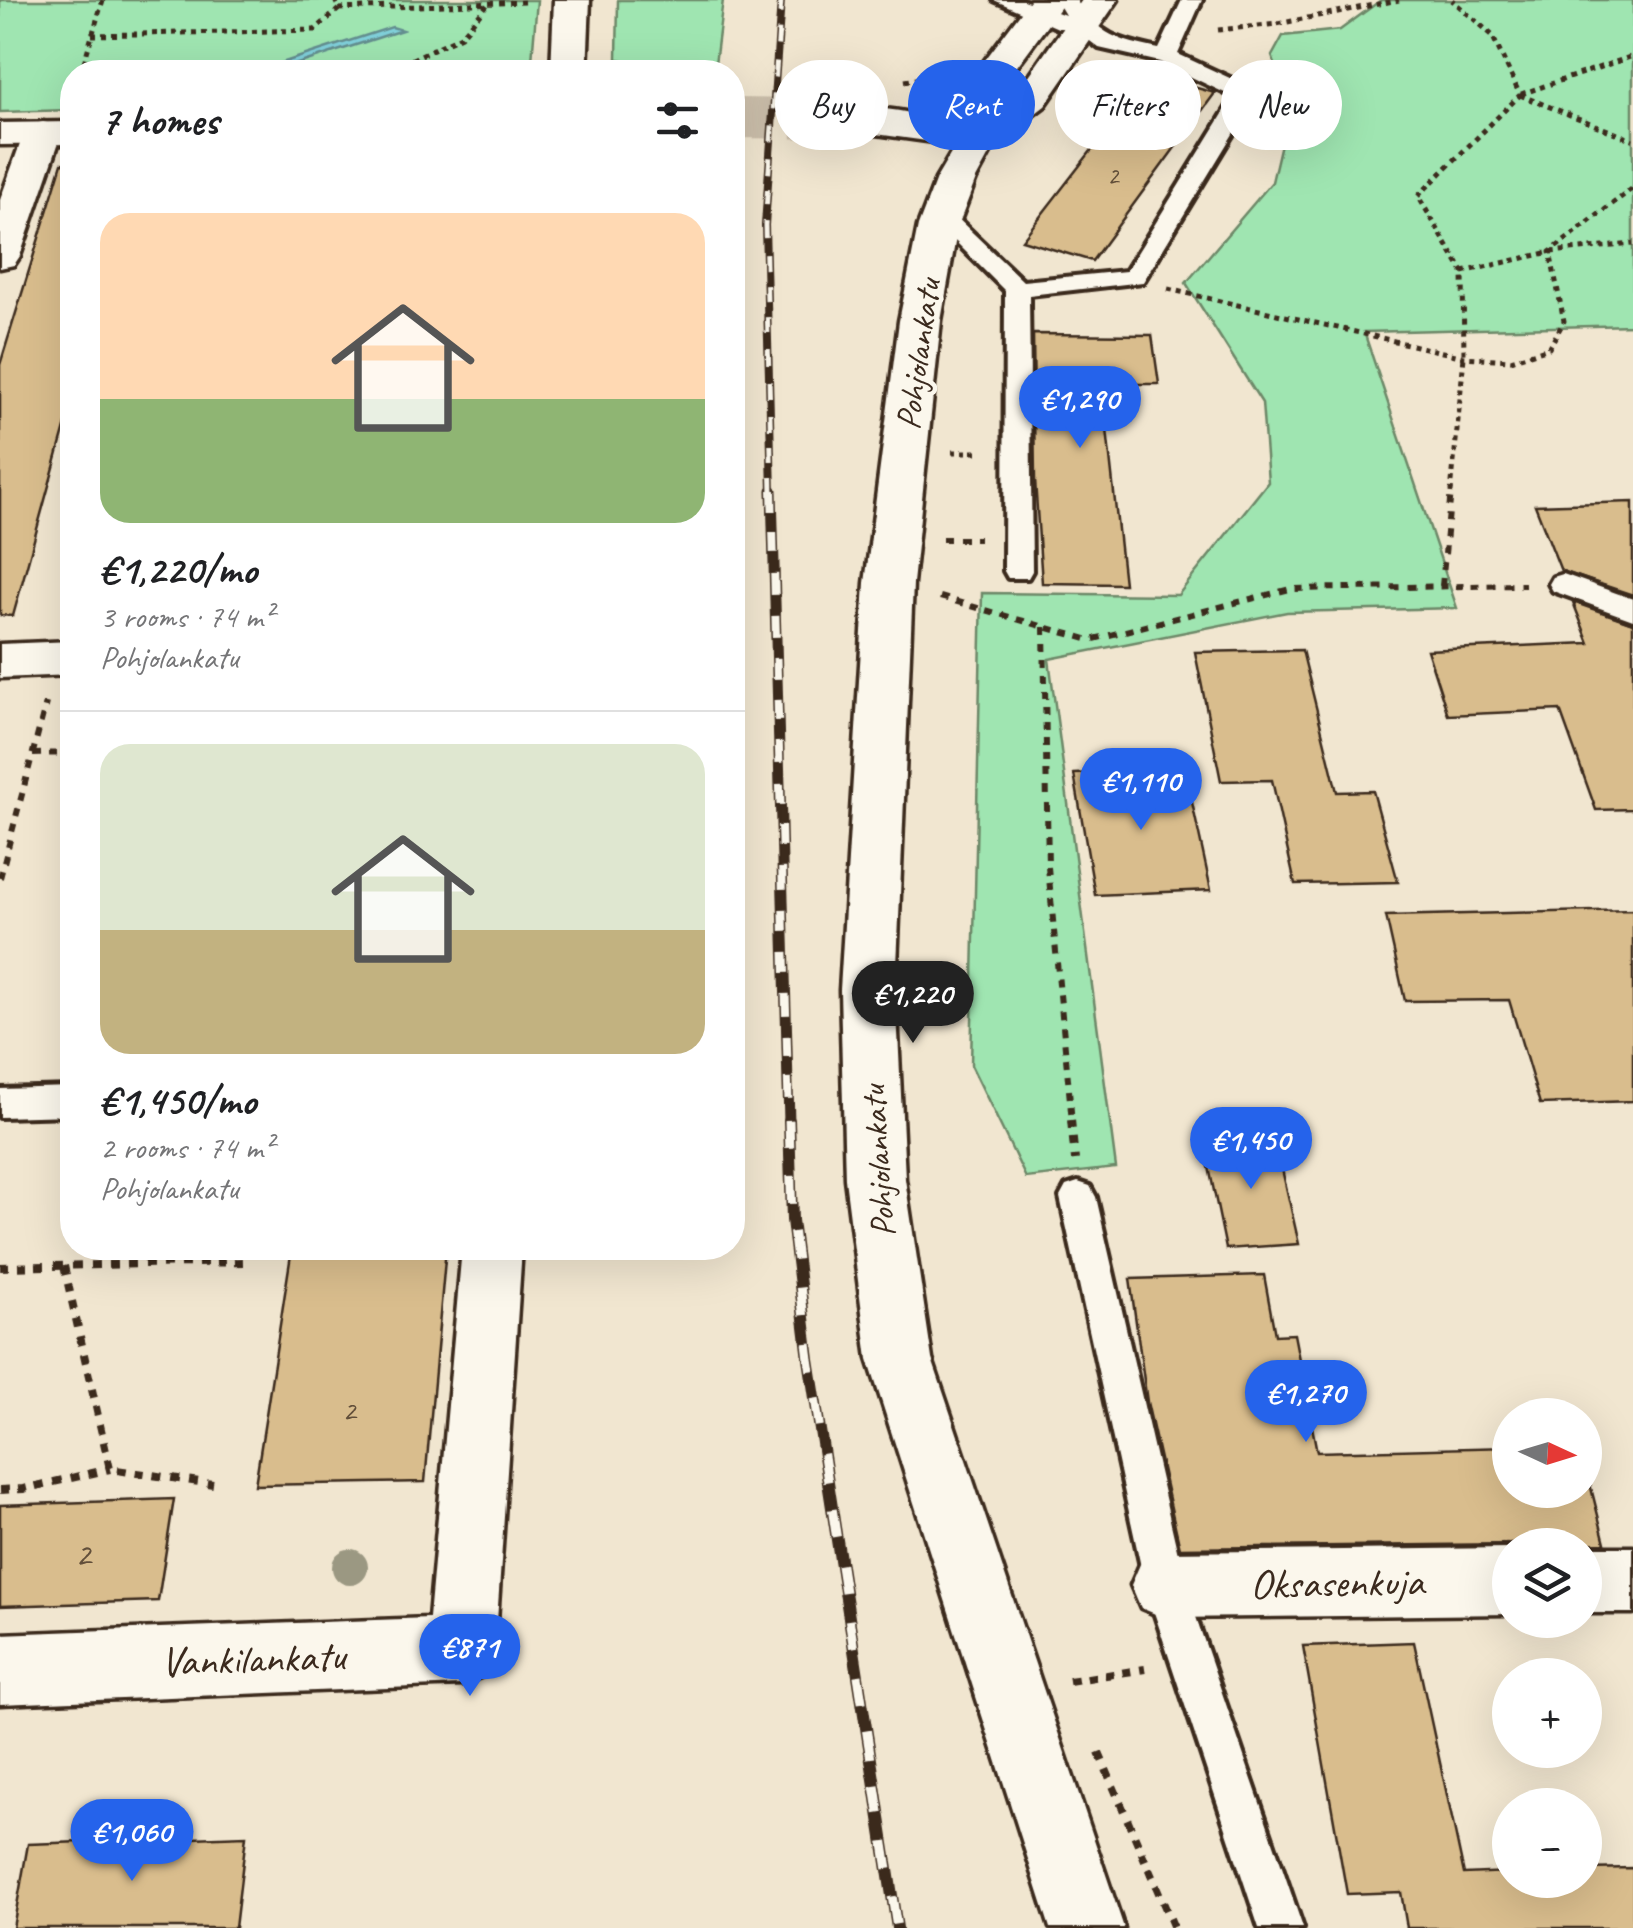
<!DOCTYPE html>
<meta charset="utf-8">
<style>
:root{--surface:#fff;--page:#f6f6f6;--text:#202124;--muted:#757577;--line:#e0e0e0;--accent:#2563eb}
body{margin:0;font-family:Caveat,sans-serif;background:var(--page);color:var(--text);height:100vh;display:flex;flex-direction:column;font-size:38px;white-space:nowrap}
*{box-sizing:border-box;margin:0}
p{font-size:32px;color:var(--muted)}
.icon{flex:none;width:55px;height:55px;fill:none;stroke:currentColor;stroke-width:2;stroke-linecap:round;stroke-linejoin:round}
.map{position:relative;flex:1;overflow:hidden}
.drawer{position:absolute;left:60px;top:60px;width:685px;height:1200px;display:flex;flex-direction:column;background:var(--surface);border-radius:40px;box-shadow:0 10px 40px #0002}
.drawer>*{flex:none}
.banner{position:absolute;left:775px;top:60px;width:708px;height:90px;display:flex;gap:20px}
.needle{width:65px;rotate:94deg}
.tools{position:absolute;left:1492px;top:1398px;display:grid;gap:20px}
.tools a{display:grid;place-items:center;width:110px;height:110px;border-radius:50%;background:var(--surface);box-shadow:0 10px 40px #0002;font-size:50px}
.price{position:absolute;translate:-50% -85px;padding:0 22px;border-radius:35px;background:var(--accent);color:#fff;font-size:32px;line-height:65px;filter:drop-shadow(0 2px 5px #0008)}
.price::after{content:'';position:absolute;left:50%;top:60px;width:30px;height:22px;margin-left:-15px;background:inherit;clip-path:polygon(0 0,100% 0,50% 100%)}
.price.on{background:#222;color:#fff}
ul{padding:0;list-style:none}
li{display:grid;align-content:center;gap:20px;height:530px;padding:0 40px}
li+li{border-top:2px solid var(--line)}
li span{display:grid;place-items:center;height:310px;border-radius:30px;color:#555}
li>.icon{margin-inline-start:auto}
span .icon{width:180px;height:180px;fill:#fffc;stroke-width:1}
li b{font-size:42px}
h2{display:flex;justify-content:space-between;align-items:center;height:120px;padding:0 40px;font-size:42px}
.chip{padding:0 35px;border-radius:45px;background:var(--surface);box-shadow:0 10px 40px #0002;font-size:35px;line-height:90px}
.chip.on{background:var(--accent);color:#fff}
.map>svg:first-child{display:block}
.green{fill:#9fe5b1;stroke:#6d8868;stroke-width:2.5}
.water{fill:#80d0da;stroke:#648e8f;stroke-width:2.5}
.building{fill:#d9bd8d;stroke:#3b2a1e;stroke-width:2.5}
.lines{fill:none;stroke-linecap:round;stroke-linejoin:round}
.secondary-tunnel{stroke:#cdc0ac;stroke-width:40;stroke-dasharray:40 20;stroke-linecap:butt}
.lane-casing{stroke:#3b2a1e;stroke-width:8}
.street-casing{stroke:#3b2a1e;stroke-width:7}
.secondary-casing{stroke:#3b2a1e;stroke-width:7}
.path-far2{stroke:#3b2a1e;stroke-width:5;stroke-dasharray:5 5;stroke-linecap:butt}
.path-far1{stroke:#3b2a1e;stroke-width:6;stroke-dasharray:8 8;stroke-linecap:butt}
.path{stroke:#3b2a1e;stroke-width:8;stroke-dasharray:9 9;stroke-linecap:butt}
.lane{fill:#fbf7ec;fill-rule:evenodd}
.street{fill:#fbf7ec;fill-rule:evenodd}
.secondary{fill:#fbf7ec;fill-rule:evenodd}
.rail-far2-casing{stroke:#3b2a1e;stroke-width:8}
.rail-far1-casing{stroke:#3b2a1e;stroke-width:11}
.rail-casing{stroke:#3b2a1e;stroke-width:12}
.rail-far2{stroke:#fbf7ec;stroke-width:5;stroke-dasharray:16;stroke-linecap:butt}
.rail-far1{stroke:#fbf7ec;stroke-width:8;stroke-dasharray:21;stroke-linecap:butt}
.rail{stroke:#fbf7ec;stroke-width:9;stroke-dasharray:28;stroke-linecap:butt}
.tree{fill:#9b9882}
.labels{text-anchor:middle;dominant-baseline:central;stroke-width:9;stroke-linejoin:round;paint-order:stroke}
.far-number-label{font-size:25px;fill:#624f3a}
.number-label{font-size:30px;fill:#624f3a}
.street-label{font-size:35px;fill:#3b2a1e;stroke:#fbf7ec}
.near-number-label{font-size:35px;fill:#624f3a}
.near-street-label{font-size:42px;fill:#3b2a1e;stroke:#fbf7ec}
</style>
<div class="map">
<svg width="1633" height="1928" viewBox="0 0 1633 1928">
<rect width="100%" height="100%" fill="#f1e6d0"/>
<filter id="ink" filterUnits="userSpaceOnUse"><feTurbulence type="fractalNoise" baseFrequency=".01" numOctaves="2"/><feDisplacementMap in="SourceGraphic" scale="20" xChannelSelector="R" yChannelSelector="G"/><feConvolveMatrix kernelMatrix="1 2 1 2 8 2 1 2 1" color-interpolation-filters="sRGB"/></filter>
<g filter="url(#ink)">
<g class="green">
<path d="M 0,0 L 537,0 L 531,72 L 72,72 L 72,110 L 0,112 Z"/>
<path d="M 618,0 L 723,0 L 714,72 L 690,72 L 617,59 Z"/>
<path d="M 1381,0 L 1633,0 L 1633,325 L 1364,332 L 1457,608 L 1287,612 L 1049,659 L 1116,1168 L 1026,1178 L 971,1065 L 982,593 L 1178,595 L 1268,482 L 1262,403 L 1186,283 L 1272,182 L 1290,105 L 1272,56 L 1283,36 L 1340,30 Z"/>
</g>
<path class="water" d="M 392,27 L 402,30 L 276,71 L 238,72 L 266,68 Z"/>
<g class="building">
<path d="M 1150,75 L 1215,93 L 1092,261 L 1022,240 Z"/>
<path d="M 62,163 L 72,164 L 72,402 L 13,616 L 0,615 L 0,365 Z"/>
<path d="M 1033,334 L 1152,335 L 1159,384 L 1102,384 L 1124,584 L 1042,583 L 1035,480 Z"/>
<path d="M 1633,502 L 1633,595 L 1561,571 L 1535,505 Z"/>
<path d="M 1573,602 L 1633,623 L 1633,809 L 1596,810 L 1560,710 L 1448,715 L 1427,650 L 1589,643 Z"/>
<path d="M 1302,650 L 1337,792 L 1373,791 L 1398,882 L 1295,884 L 1272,780 L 1221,781 L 1195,652 Z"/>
<path d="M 1185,770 L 1211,890 L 1095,895 L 1074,774 Z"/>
<path d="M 1633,910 L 1633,1101 L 1540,1104 L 1509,1000 L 1405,1001 L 1386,916 Z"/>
<path d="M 1274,1134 L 1299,1244 L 1226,1249 L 1203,1138 Z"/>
<path d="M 292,1248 L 446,1248 L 425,1482 L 255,1485 Z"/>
<path d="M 1264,1275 L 1275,1335 L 1294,1334 L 1317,1452 L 1510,1447 L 1510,1490 L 1585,1490 L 1585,1464 L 1605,1543 L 1180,1548 L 1147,1402 L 1130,1279 Z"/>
<path d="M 174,1499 L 158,1601 L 0,1606 L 0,1505 Z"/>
<path d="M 1414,1642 L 1464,1874 L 1510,1872 L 1510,1880 L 1585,1880 L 1585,1869 L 1633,1868 L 1633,1928 L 1407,1928 L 1401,1892 L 1347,1894 L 1303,1646 Z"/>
<path d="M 246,1836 L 235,1928 L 13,1928 L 28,1844 Z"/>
</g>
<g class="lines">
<path class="secondary-tunnel" d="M 732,118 L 838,119"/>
<g class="lane-casing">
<g id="lane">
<path d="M 994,0 L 1023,0 L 1065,15 L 1056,0 L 1076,0 C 1098,35 1120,41 1159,49 L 1182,0 L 1202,0 L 1178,54 L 1247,86 L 1253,101 L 1143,282 L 1029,295 L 1032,571 L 1028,578 L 1008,578 L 1004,571 L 1005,291 L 930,216 L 934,211 L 950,211 L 1023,281 L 1126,271 L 1231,101 L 1229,95 L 1160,62 L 1099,48 L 1073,28 L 1058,28 Z"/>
<path d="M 1563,574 L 1633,599 L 1633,620 L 1553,591 L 1549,584 L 1553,577 Z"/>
<path d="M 72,1087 L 72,1115 L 0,1117 L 0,1089 Z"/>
<path d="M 1078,1182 L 1090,1186 L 1096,1197 L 1185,1585 L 1303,1928 L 1259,1928 L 1145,1585 L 1060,1197 L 1066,1186 Z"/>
</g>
</g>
<g class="street-casing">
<g id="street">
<path d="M 43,122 L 56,125 L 62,133 L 20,256 L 14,265 L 0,268 L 0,200 L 24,133 L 30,125 Z"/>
<path d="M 72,641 L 72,675 L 0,678 L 0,644 Z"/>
<path d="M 462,1248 L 522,1248 L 495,1651 L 485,1675 L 461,1685 L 0,1704 L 0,1634 L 429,1618 Z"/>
<rect x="1585" y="1547" width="48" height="66"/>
<path d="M 1510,1548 L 1510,1614 L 1165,1618 L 1141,1608 L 1131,1585 L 1141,1562 L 1165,1552 Z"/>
</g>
</g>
<g class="secondary-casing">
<g id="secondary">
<path d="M 554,0 L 590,0 L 587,72 L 551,72 Z"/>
<path d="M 1030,0 L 1066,0 L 1009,77 L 1005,100 L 1019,90 L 1082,0 L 1118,0 L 1045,106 L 995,144 L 976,179 L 958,226 L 941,321 L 913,583 L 896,990 L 905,1179 L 932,1359 L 1124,1928 L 1050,1928 L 868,1359 L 845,1179 L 840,990 L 865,583 L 899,321 L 918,226 L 936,179 L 956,145 L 825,127 L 819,119 L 825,111 C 869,100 920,116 964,123 L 973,76 Z"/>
<path d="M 72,122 L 72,144 L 0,145 L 0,123 Z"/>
</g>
</g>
<g class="path-far2">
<path d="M 335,0 L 339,9 L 525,2"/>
<path d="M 1218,30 L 1277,24 L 1399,0"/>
<path d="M 92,35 L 315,30 L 339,9"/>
<path d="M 81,72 L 103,0"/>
<path d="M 385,72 L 461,36 L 487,5"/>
<path d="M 905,81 L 946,74"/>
<path d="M 1521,94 L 1633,56"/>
<path d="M 1520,95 L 1633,140"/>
<path d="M 1463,272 L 1550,252 L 1633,244"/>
<path d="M 1168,289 L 1464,357 L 1511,360 L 1549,348 L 1564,321 L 1550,252 L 1633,188"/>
<path d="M 952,452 L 979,452"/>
<path d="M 1451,493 L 1464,357 L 1463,272 L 1418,196 L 1520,95 L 1492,35 L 1452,0"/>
</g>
<g class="path-far1">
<path d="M 942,539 L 979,539"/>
<path d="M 1442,586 L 1451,490"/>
<path d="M 940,597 L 1090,640 L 1290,589 L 1525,585"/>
<path d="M 1044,627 L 1048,867 L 1072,1122"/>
<path d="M 33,754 L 72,753"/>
<path d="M 0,878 L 46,703"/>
</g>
<g class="path">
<path d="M 1071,1120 L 1075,1160"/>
<path d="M 64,1266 L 110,1469 L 213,1484"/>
<path d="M 0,1267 L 244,1262"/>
<path d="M 0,1490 L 23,1489 L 110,1469"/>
<path d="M 1069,1681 L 1145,1669"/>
<path d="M 1099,1753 L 1174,1928"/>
</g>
<use href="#lane" class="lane"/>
<use href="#street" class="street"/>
<use href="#secondary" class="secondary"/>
<g class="rail-far2-casing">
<path id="rail-far2" d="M 772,493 L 765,225 L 781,0"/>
</g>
<g class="rail-far1-casing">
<path id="rail-far1" d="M 772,490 L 789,1122"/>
</g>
<g class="rail-casing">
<path id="rail" d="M 789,1120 L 792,1220 L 809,1359 L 897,1928"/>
</g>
<use href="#rail-far2" class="rail-far2"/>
<use href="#rail-far1" class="rail-far1"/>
<use href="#rail" class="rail"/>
</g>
<circle class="tree" cx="350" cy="1567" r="18"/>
</g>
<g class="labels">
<g class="far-number-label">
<text x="1113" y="176">2</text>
</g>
<g class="number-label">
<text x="349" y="1410">2</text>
</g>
<g class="street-label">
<text transform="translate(918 354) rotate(-82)">Pohjolankatu</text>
<text transform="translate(878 1161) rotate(-94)">Pohjolankatu</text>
</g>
<g class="near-number-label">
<text x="83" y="1553">2</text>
</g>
<g class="near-street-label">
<text transform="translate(1337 1583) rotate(-1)">Oksasenkuja</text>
<text transform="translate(253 1659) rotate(-2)">Vankilankatu</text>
</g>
</g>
</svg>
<div class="tools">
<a><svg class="needle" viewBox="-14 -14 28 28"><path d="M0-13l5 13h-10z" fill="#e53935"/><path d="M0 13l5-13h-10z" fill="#757577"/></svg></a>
<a><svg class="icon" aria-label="layers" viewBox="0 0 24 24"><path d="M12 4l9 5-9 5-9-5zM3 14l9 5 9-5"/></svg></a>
<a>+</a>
<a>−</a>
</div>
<b class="price" style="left:1080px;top:451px">€1,290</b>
<b class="price" style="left:1141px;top:833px">€1,110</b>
<b class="price on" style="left:913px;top:1046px">€1,220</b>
<b class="price" style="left:1251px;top:1192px">€1,450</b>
<b class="price" style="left:1306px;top:1445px">€1,270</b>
<b class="price" style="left:470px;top:1699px">€871</b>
<b class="price" style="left:132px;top:1884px">€1,060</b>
<div class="banner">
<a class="chip">Buy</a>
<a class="chip on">Rent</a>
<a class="chip">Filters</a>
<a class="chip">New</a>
</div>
<section class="drawer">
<h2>7 homes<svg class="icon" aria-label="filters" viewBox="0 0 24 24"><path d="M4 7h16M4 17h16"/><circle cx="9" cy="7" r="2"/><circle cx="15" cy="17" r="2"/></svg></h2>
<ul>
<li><span style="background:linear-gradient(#ffd9b3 60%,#8fb573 0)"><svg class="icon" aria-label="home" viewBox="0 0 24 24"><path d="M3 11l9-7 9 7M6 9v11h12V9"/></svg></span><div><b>€1,220/mo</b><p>3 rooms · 74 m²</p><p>Pohjolankatu</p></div></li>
<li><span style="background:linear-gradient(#dfe7d0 60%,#c2b280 0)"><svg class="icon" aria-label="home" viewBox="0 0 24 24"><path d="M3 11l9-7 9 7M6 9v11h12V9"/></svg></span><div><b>€1,450/mo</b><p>2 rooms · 74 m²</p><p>Pohjolankatu</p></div></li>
</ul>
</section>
</div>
